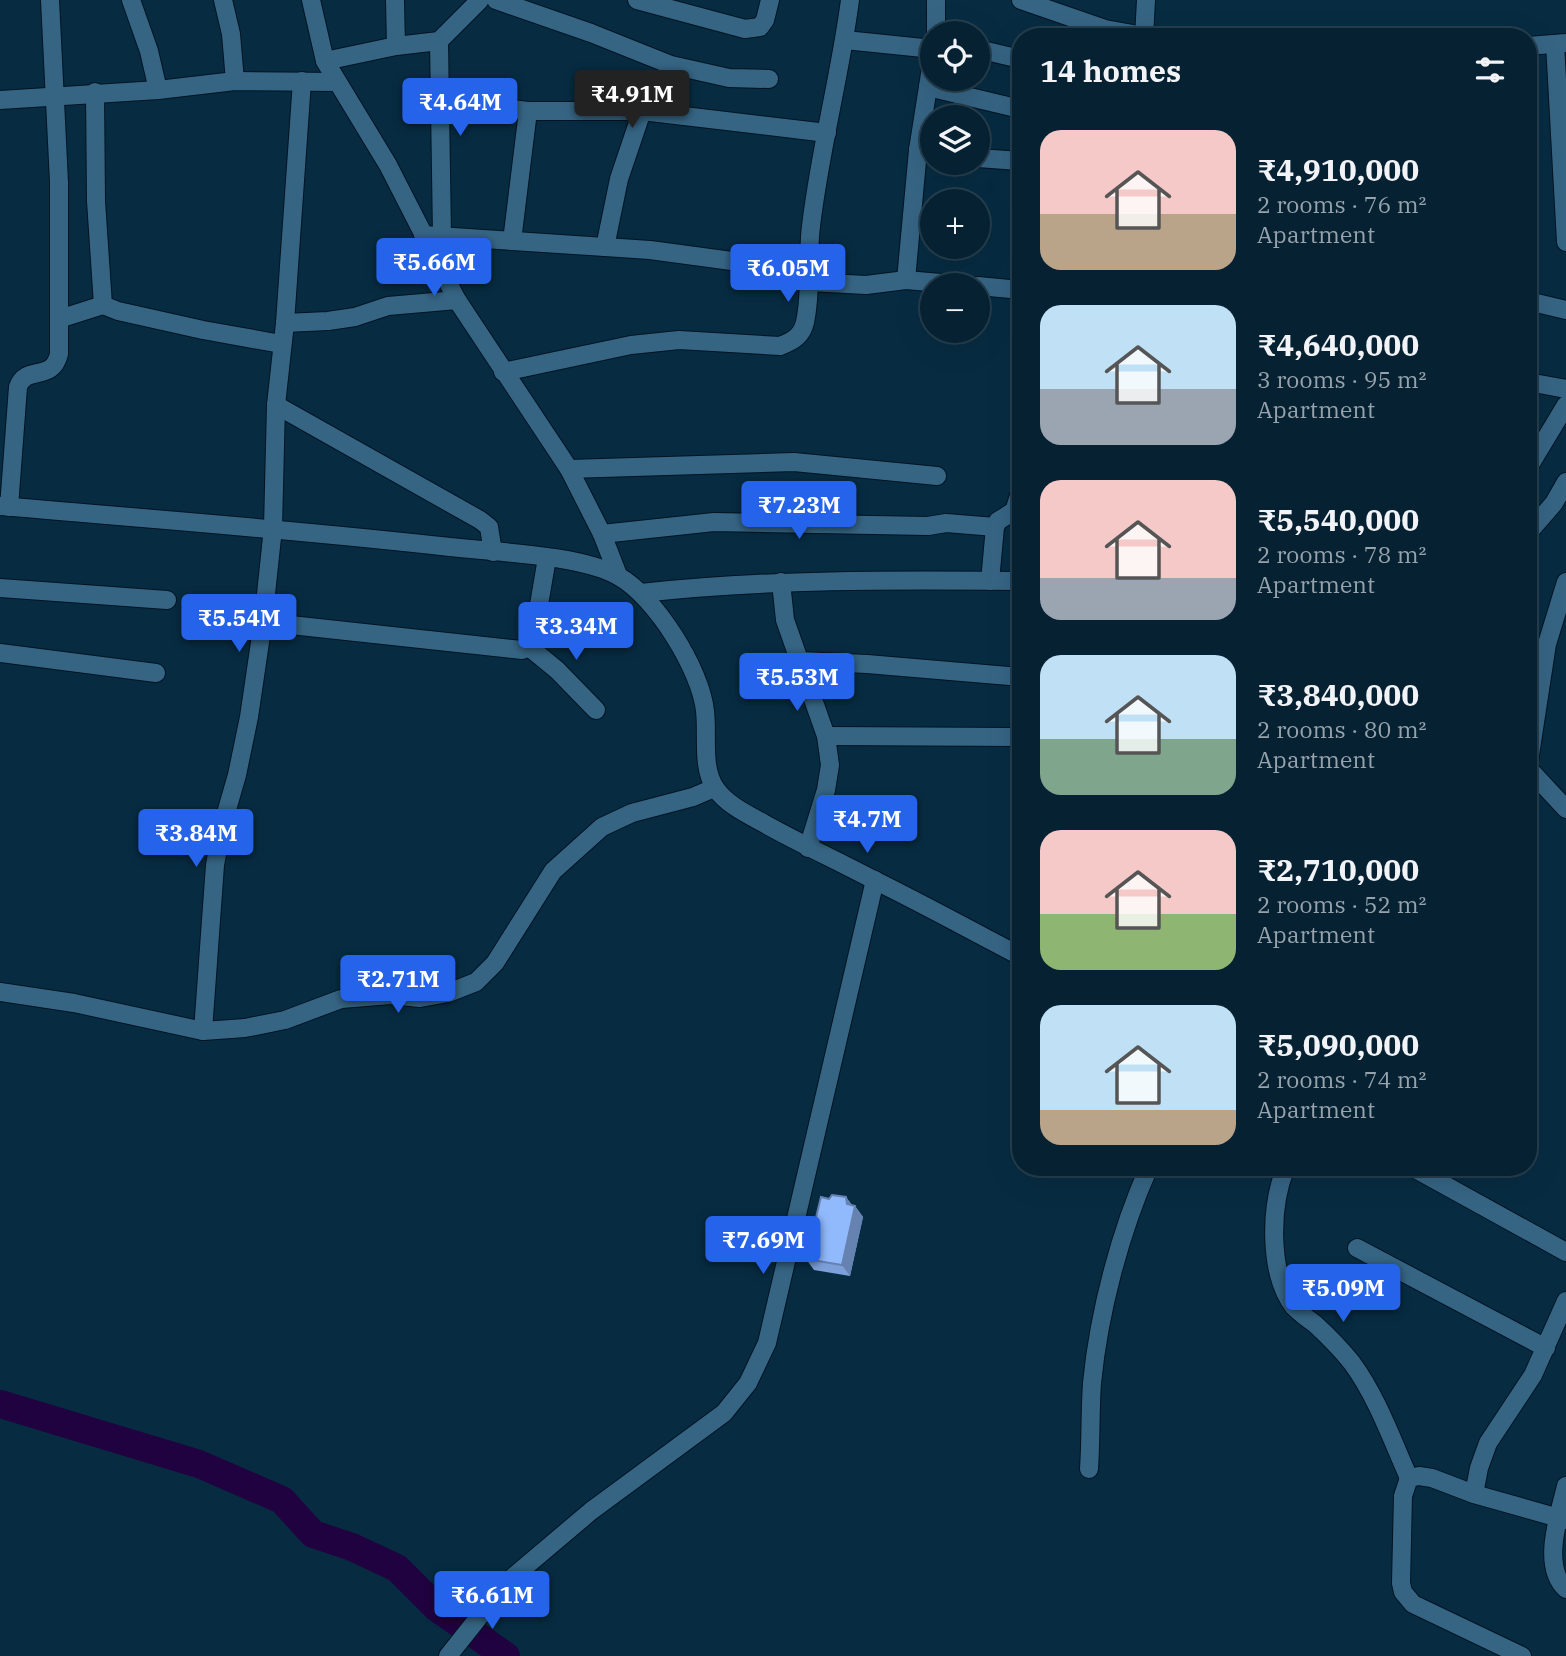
<!DOCTYPE html>
<meta charset="utf-8">
<style>
:root{--surface:#052132;--page:#0e293a;--text:#f1f3f6;--muted:#97a3ac;--line:#263e4d;--accent:#2563eb}
body{margin:0;font-family:"IBM Plex Serif",serif;background:var(--page);color:var(--text);height:100vh;display:flex;flex-direction:column;font-size:26px;white-space:nowrap}
*{box-sizing:border-box;margin:0}
p{font-size:23px;color:var(--muted)}
.icon{flex:none;width:38px;height:38px;fill:none;stroke:currentColor;stroke-width:2;stroke-linecap:round;stroke-linejoin:round}
.map{position:relative;flex:1;overflow:hidden}
.panel{position:absolute;left:1012px;top:28px;width:525px;height:1148px;display:flex;flex-direction:column;background:var(--surface);border-radius:28px;box-shadow:0 7px 28px #0002,0 0 0 2px var(--line)}
.panel>*{flex:none}
.fabs{position:absolute;left:920px;top:21px;display:grid;gap:14px}
.fabs a{display:grid;place-items:center;width:70px;height:70px;border-radius:50%;background:var(--surface);box-shadow:0 7px 28px #0002,0 0 0 2px var(--line);font-size:35px}
.price{position:absolute;translate:-50% -60px;padding:0 16px;border-radius:7px;background:var(--accent);color:#fff;font-size:23px;line-height:46px;filter:drop-shadow(0 2px 4px #0008)}
.price::after{content:'';position:absolute;left:50%;top:42px;width:21px;height:16px;margin-left:-10px;background:inherit;clip-path:polygon(0 0,100% 0,50% 100%)}
.price.active{background:#222;color:#fff}
ul{padding:0;list-style:none}
li{display:flex;align-items:center;gap:21px;height:175px;padding:0 28px}
li span{display:grid;place-items:center;flex:none;width:196px;height:140px;border-radius:21px;color:#555}
li>.icon{margin-inline-start:auto}
span .icon{width:84px;height:84px;fill:#fffc;stroke-width:1}
li b{font-size:30px}
h2{display:flex;justify-content:space-between;align-items:center;height:84px;padding:0 28px;font-size:30px}
.map>svg:first-child{display:block}
.lines{fill:none;stroke-linecap:round;stroke-linejoin:round}
.river{stroke:#210240;stroke-width:28}
.minor-casing{stroke:#001423;stroke-width:20}
.tertiary-casing{stroke:#001423;stroke-width:20}
.minor{stroke:#366584;stroke-width:18}
.tertiary{stroke:#366584;stroke-width:18}
.wall{fill:#7da0da}
.shaded-wall{fill:#6682b1}
.building{fill:#91bafd;stroke:#6682b1;stroke-width:2}
</style>
<div class="map">
<svg width="1566" height="1656" viewBox="0 0 1566 1656">
<rect width="100%" height="100%" fill="#072c42"/>
<g class="lines">
<path class="river" d="M 0,1404 L 199,1464 L 282,1500 L 313,1534 L 352,1547 L 397,1568 L 437,1608 L 506,1656"/>
<g class="minor-casing">
<g id="minor">
<path d="M 131,0 L 149,51 L 158,90"/>
<path d="M 223,0 L 231,34 L 235,81"/>
<path d="M 395,0 L 396,46"/>
<path d="M 496,0 L 591,33 L 671,65 L 729,78 L 769,79"/>
<path d="M 637,0 L 745,29 L 760,27 L 765,20 L 770,0"/>
<path d="M 1021,0 L 1105,29 L 1144,36"/>
<path d="M 936,33 L 936,0"/>
<path d="M 1144,37 L 1146,0"/>
<path d="M 845,40 L 933,49"/>
<path d="M 439,41 L 442,236"/>
<path d="M 1555,44 L 1566,242"/>
<path d="M 1528,46 L 1566,43"/>
<path d="M 978,49 L 1020,59"/>
<path d="M 933,55 L 918,150 L 933,152"/>
<path d="M 325,61 L 396,46 L 439,41 L 480,0"/>
<path d="M 928,87 L 1020,109"/>
<path d="M 95,92 L 96,201 L 103,305 L 118,311 L 203,330 L 281,344"/>
<path d="M 0,100 L 158,90 L 235,81 L 337,82"/>
<path d="M 440,100 L 528,111 L 642,111 L 827,133"/>
<path d="M 978,158 L 1020,161"/>
<path d="M 423,235 L 650,250 L 754,264 L 810,267"/>
<path d="M 512,241 L 528,111"/>
<path d="M 605,247 L 619,179 L 642,111"/>
<path d="M 906,280 L 918,150"/>
<path d="M 809,282 L 866,285 L 906,280 L 964,285"/>
<path d="M 978,286 L 1020,290"/>
<path d="M 1528,301 L 1566,310"/>
<path d="M 59,319 L 103,305"/>
<path d="M 285,323 L 328,321 L 355,317 L 388,306 L 457,300"/>
<path d="M 503,372 L 631,345 L 679,340 L 780,346 C 793,341 802,336 805,322 C 812,290 807,257 811,226 C 820,150 840,76 850,0"/>
<path d="M 1528,382 L 1566,389"/>
<path d="M 276,405 L 480,520 L 489,527 L 493,552"/>
<path d="M 1528,468 L 1566,405"/>
<path d="M 569,469 L 794,462 L 937,476"/>
<path d="M 9,507 L 18,387 C 26,364 52,383 59,354 L 59,182 L 50,0"/>
<path d="M 1528,533 L 1554,503 L 1566,482"/>
<path d="M 602,534 L 714,522 L 928,526 L 946,523 L 995,527"/>
<path d="M 990,581 L 995,527 L 998,521 L 1014,511 L 1020,493"/>
<path d="M 781,582 L 785,620 L 826,736 L 830,765 L 826,790 L 808,848"/>
<path d="M 0,588 L 167,600"/>
<path d="M 641,593 C 767,579 894,580 1020,581"/>
<path d="M 263,622 L 522,650 L 529,647 L 533,640 L 547,558"/>
<path d="M 529,647 L 557,670 L 596,710"/>
<path d="M 0,653 L 156,673"/>
<path d="M 801,661 L 867,664 L 1020,677"/>
<path d="M 826,736 L 1020,737"/>
<path d="M 1528,768 L 1547,644 L 1566,582"/>
<path d="M 1528,768 L 1566,809"/>
<path d="M 0,992 L 74,1003 L 203,1031 L 245,1028 L 285,1020 L 341,999 L 390,995 L 420,998 L 448,993 L 476,982 L 495,963 L 553,871 L 602,827 L 632,813 L 693,797 L 714,788"/>
<path d="M 203,1031 L 215,865 L 222,827 L 237,775 L 249,717 L 263,622 L 273,528 L 276,405 L 285,323 L 302,81"/>
<path d="M 1286,1167 C 1270,1205 1268,1273 1294,1307 C 1300,1313 1308,1319 1315,1324 C 1328,1336 1341,1349 1352,1363 C 1377,1397 1392,1440 1409,1478"/>
<path d="M 1357,1248 L 1546,1348"/>
<path d="M 1089,1469 C 1091,1440 1090,1412 1092,1383 C 1099,1312 1120,1232 1149,1167"/>
<path d="M 1566,1486 C 1559,1516 1541,1566 1566,1589"/>
<path d="M 1474,1494 L 1479,1468 L 1488,1443 L 1533,1375 L 1566,1301"/>
<path d="M 448,1656 L 506,1583 L 591,1511 L 724,1413 L 748,1383 L 767,1343 L 875,880"/>
<path d="M 1522,1656 L 1413,1604 L 1403,1592 L 1401,1583 L 1403,1496 L 1409,1478 L 1419,1476 L 1432,1478 L 1474,1494 L 1566,1520"/>
</g>
</g>
<g class="tertiary-casing">
<g id="tertiary">
<path d="M 311,0 L 325,61 L 388,165 L 457,300 L 569,469 L 602,534 L 618,575"/>
<path d="M 0,506 C 150,519 300,530 450,547 C 494,552 581,555 618,576 C 655,596 701,670 705,711 C 708,736 701,768 716,789 C 727,805 749,815 765,824 C 801,844 838,861 874,880 C 923,904 972,931 1020,956"/>
<path d="M 1412,1167 L 1566,1252"/>
</g>
</g>
<use href="#minor" class="minor"/>
<use href="#tertiary" class="tertiary"/>
</g>
<path class="wall" d="M 846,1197 L 852,1205 L 855,1206 L 863,1217 L 850,1276 L 814,1270 L 806,1259 L 829,1199 Z"/>
<path class="shaded-wall" d="M 846,1197 L 854,1208 L 855,1206 L 863,1217 L 850,1276 L 842,1265 Z"/>
<path class="building" d="M 832,1195 L 846,1197 L 847,1204 L 855,1206 L 842,1265 L 806,1259 L 821,1197 L 829,1199 Z"/>
</svg>
<div class="fabs">
<a><svg class="icon" aria-label="locate" viewBox="0 0 24 24"><circle cx="12" cy="12" r="6"/><path d="M12 2v4M12 18v4M2 12h4M18 12h4"/></svg></a>
<a><svg class="icon" aria-label="layers" viewBox="0 0 24 24"><path d="M12 4l9 5-9 5-9-5zM3 14l9 5 9-5"/></svg></a>
<a>+</a>
<a>−</a>
</div>
<b class="price active" style="left:632px;top:130px">₹4.91M</b>
<b class="price" style="left:460px;top:138px">₹4.64M</b>
<b class="price" style="left:434px;top:298px">₹5.66M</b>
<b class="price" style="left:788px;top:304px">₹6.05M</b>
<b class="price" style="left:799px;top:541px">₹7.23M</b>
<b class="price" style="left:239px;top:654px">₹5.54M</b>
<b class="price" style="left:576px;top:662px">₹3.34M</b>
<b class="price" style="left:797px;top:713px">₹5.53M</b>
<b class="price" style="left:867px;top:855px">₹4.7M</b>
<b class="price" style="left:196px;top:869px">₹3.84M</b>
<b class="price" style="left:398px;top:1015px">₹2.71M</b>
<b class="price" style="left:763px;top:1276px">₹7.69M</b>
<b class="price" style="left:1343px;top:1324px">₹5.09M</b>
<b class="price" style="left:492px;top:1631px">₹6.61M</b>
<section class="panel">
<h2>14 homes<svg class="icon" aria-label="filters" viewBox="0 0 24 24"><path d="M4 7h16M4 17h16"/><circle cx="9" cy="7" r="2"/><circle cx="15" cy="17" r="2"/></svg></h2>
<ul>
<li><span style="background:linear-gradient(#f6c9c9 60%,#b9a48a 0)"><svg class="icon" aria-label="home" viewBox="0 0 24 24"><path d="M3 11l9-7 9 7M6 9v11h12V9"/></svg></span><div><b>₹4,910,000</b><p>2 rooms · 76 m²</p><p>Apartment</p></div></li>
<li><span style="background:linear-gradient(#bfe0f5 60%,#9aa5b1 0)"><svg class="icon" aria-label="home" viewBox="0 0 24 24"><path d="M3 11l9-7 9 7M6 9v11h12V9"/></svg></span><div><b>₹4,640,000</b><p>3 rooms · 95 m²</p><p>Apartment</p></div></li>
<li><span style="background:linear-gradient(#f6c9c9 70%,#9aa5b1 0)"><svg class="icon" aria-label="home" viewBox="0 0 24 24"><path d="M3 11l9-7 9 7M6 9v11h12V9"/></svg></span><div><b>₹5,540,000</b><p>2 rooms · 78 m²</p><p>Apartment</p></div></li>
<li><span style="background:linear-gradient(#bfe0f5 60%,#7fa58c 0)"><svg class="icon" aria-label="home" viewBox="0 0 24 24"><path d="M3 11l9-7 9 7M6 9v11h12V9"/></svg></span><div><b>₹3,840,000</b><p>2 rooms · 80 m²</p><p>Apartment</p></div></li>
<li><span style="background:linear-gradient(#f6c9c9 60%,#8fb573 0)"><svg class="icon" aria-label="home" viewBox="0 0 24 24"><path d="M3 11l9-7 9 7M6 9v11h12V9"/></svg></span><div><b>₹2,710,000</b><p>2 rooms · 52 m²</p><p>Apartment</p></div></li>
<li><span style="background:linear-gradient(#bfe0f5 75%,#b9a48a 0)"><svg class="icon" aria-label="home" viewBox="0 0 24 24"><path d="M3 11l9-7 9 7M6 9v11h12V9"/></svg></span><div><b>₹5,090,000</b><p>2 rooms · 74 m²</p><p>Apartment</p></div></li>
</ul>
</section>
</div>
